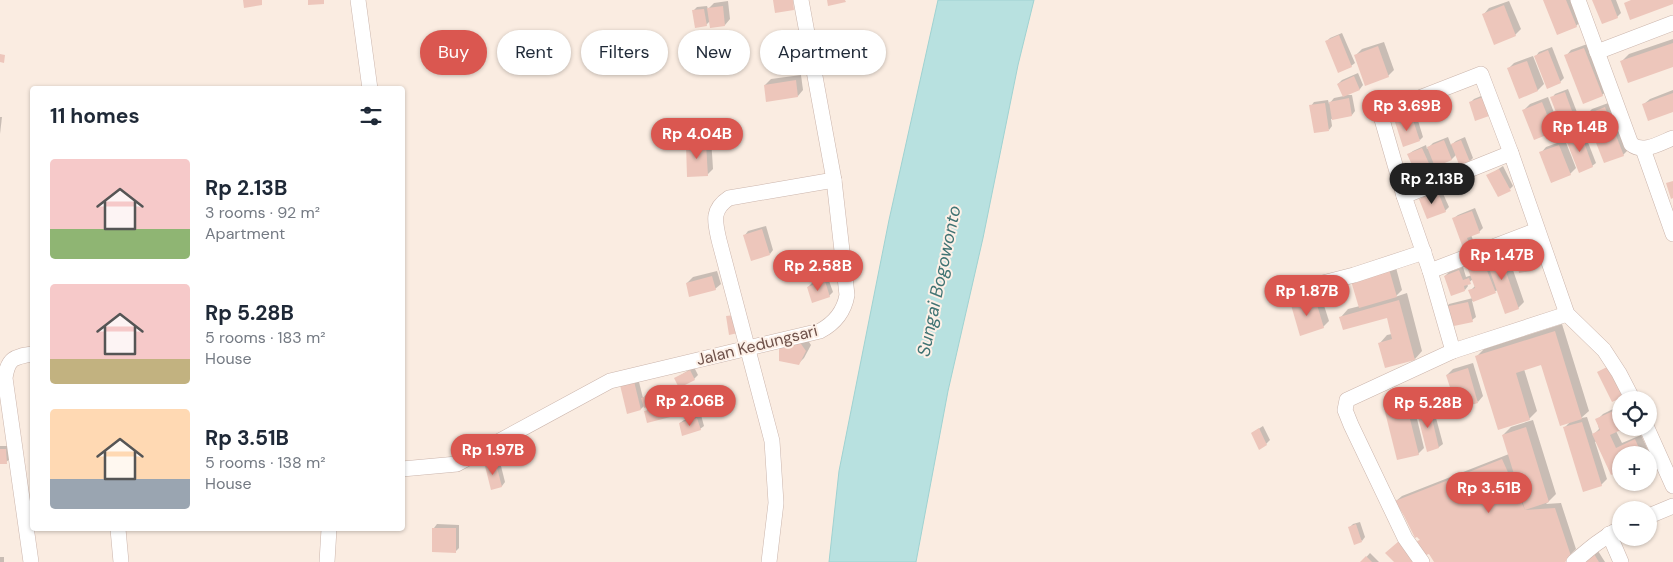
<!DOCTYPE html>
<meta charset="utf-8">
<style>
:root{--surface:#fff;--page:#f2f2f3;--text:#1f2937;--muted:#747a83;--accent:#da5750}
body{margin:0;font-family:"DM Sans",sans-serif;background:var(--page);color:var(--text);height:100vh;display:flex;flex-direction:column;font-size:19px;white-space:nowrap}
*{box-sizing:border-box;margin:0}
p{font-size:16px;color:var(--muted)}
.icon{flex:none;width:28px;height:28px;fill:none;stroke:currentColor;stroke-width:2;stroke-linecap:round;stroke-linejoin:round}
.map{position:relative;flex:1;overflow:hidden}
.panel{position:absolute;left:30px;top:86px;width:375px;height:445px;display:flex;flex-direction:column;background:var(--surface);border-radius:5px;box-shadow:0 1px 4px #0004}
.panel>*{flex:none}
.banner{position:absolute;left:420px;top:30px;width:475px;height:45px;display:flex;gap:10px}
.controls{position:absolute;left:1612px;top:391px;display:grid;gap:10px}
.controls a{display:grid;place-items:center;width:45px;height:45px;border-radius:50%;background:var(--surface);box-shadow:0 1px 4px #0004;font-size:25px}
.price{position:absolute;translate:-50% -42px;padding:0 11px;border-radius:18px;background:var(--accent);color:#fff;font-size:16px;line-height:32px;filter:drop-shadow(0 1px 2px #0008)}
.price::after{content:'';position:absolute;left:50%;top:30px;width:15px;height:11px;margin-left:-8px;background:inherit;clip-path:polygon(0 0,100% 0,50% 100%)}
.price.current{background:#222;color:#fff}
ul{padding:0;list-style:none}
li{display:flex;align-items:center;gap:15px;height:125px;padding:0 20px}
li span{display:grid;place-items:center;flex:none;width:140px;height:100px;border-radius:5px;color:#555}
li>.icon{margin-inline-start:auto}
span .icon{width:60px;height:60px;fill:#fffc;stroke-width:1}
li b{font-size:21px}
h2{display:flex;justify-content:space-between;align-items:center;height:60px;padding:0 20px;font-size:21px}
.tag{padding:0 18px;border-radius:22px;background:var(--surface);box-shadow:0 1px 4px #0004;font-size:18px;line-height:45px}
.tag.current{background:var(--accent);color:#fff}
.map>svg:first-child{display:block}
.water{fill:#b8e1e0;stroke:#9fd2d1}
.shadow{fill:#0003}
.building{fill:#edc6bb}
.lines{fill:none;stroke-linecap:round;stroke-linejoin:round}
.minor-casing{stroke:#cbb5ac;stroke-width:16}
.minor{stroke:#fff;stroke-width:15}
.labels{text-anchor:middle;dominant-baseline:central;stroke-width:4;stroke-linejoin:round;paint-order:stroke}
.street-label{font-size:16px;fill:#6e514a;stroke:#fdf0e7}
.water-label{font-size:18px;font-style:italic;fill:#407373;stroke:#fdf0e7}
</style>
<div class="map">
<svg width="1673" height="562" viewBox="0 0 1673 562">
<rect width="100%" height="100%" fill="#faece1"/>
<path class="water" d="M 938,0 L 1034,0 L 1018,65 L 983,238 L 948,391 L 916,562 L 829,562 L 839,471 L 889,220 Z"/>
<g class="shadow">
<path d="M 1545,0 L 1574,0 L 1582,20 L 1576,26 Z"/>
<path d="M 1594,0 L 1616,0 L 1621,13 L 1617,17 Z"/>
<path d="M 728,1 L 730,19 L 725,25 L 710,21 L 706,25 L 693,11 L 697,7 L 707,6 L 708,9 L 714,3 Z"/>
<path d="M 1509,1 L 1521,29 L 1515,35 L 1484,14 L 1489,8 Z"/>
<path d="M 1342,33 L 1355,63 L 1351,66 L 1327,41 L 1330,38 Z"/>
<path d="M 1673,39 L 1673,66 L 1621,62 L 1629,54 Z"/>
<path d="M 1384,42 L 1394,70 L 1388,76 L 1356,55 L 1362,49 Z"/>
<path d="M 1590,43 L 1608,90 L 1602,95 L 1566,56 L 1571,50 Z"/>
<path d="M 1552,47 L 1564,78 L 1560,82 L 1536,56 L 1539,52 Z"/>
<path d="M 856,48 L 858,65 L 854,69 L 833,55 L 837,51 Z"/>
<path d="M 1533,56 L 1544,84 L 1538,90 L 1519,97 L 1508,69 L 1514,63 Z"/>
<path d="M 1358,73 L 1363,85 L 1360,89 L 1346,95 L 1352,95 L 1355,111 L 1352,115 L 1331,119 L 1332,126 L 1329,130 L 1311,106 L 1314,102 L 1328,100 L 1329,104 L 1334,98 L 1344,96 L 1338,84 L 1342,80 Z"/>
<path d="M 801,75 L 803,90 L 798,96 L 765,85 L 771,79 Z"/>
<path d="M 1568,89 L 1580,120 L 1577,124 L 1564,129 L 1552,98 L 1555,94 Z"/>
<path d="M 1673,90 L 1673,111 L 1644,104 L 1650,99 Z"/>
<path d="M 1486,94 L 1492,111 L 1470,103 L 1474,99 Z"/>
<path d="M 1548,97 L 1559,126 L 1553,131 L 1524,110 L 1530,104 Z"/>
<path d="M 1611,102 L 1629,149 L 1623,155 L 1586,115 L 1592,109 Z"/>
<path d="M 1416,114 L 1423,137 L 1420,140 L 1396,123 L 1400,119 Z"/>
<path d="M 0,117 L 2,117 L 0,134 Z"/>
<path d="M 703,118 L 705,128 L 701,132 L 687,133 L 686,123 L 689,119 Z"/>
<path d="M 1584,132 L 1596,163 L 1592,166 L 1568,140 L 1572,136 Z"/>
<path d="M 1448,137 L 1451,145 L 1456,141 L 1465,137 L 1473,158 L 1470,161 L 1456,155 L 1452,159 L 1435,164 L 1431,169 L 1409,154 L 1413,151 L 1426,145 L 1427,149 L 1433,143 Z"/>
<path d="M 711,138 L 713,169 L 707,175 L 687,145 L 693,139 Z"/>
<path d="M 1565,140 L 1576,168 L 1570,174 L 1541,153 L 1546,147 Z"/>
<path d="M 1503,166 L 1513,186 L 1510,189 L 1488,176 Z"/>
<path d="M 1441,189 L 1449,207 L 1445,211 L 1421,199 L 1424,196 Z"/>
<path d="M 1475,208 L 1483,228 L 1479,232 L 1471,235 L 1473,240 L 1469,244 L 1454,218 L 1458,215 Z"/>
<path d="M 766,226 L 773,250 L 770,254 L 745,235 L 748,231 Z"/>
<path d="M 1529,239 L 1534,266 L 1531,270 L 1515,245 Z"/>
<path d="M 1504,244 L 1524,302 L 1518,308 L 1498,290 L 1472,301 L 1476,317 L 1472,320 L 1446,308 L 1449,304 L 1473,298 L 1470,291 L 1476,285 L 1473,279 L 1467,284 L 1468,286 L 1465,290 L 1445,276 L 1449,272 L 1463,267 L 1466,277 L 1472,275 L 1468,265 Z"/>
<path d="M 1395,264 L 1402,290 L 1395,297 L 1407,293 L 1422,351 L 1415,359 L 1380,343 L 1387,335 L 1392,334 L 1388,317 L 1341,317 L 1348,309 L 1360,306 Z"/>
<path d="M 717,271 L 721,284 L 715,289 L 687,283 L 693,277 Z"/>
<path d="M 828,278 L 833,292 L 829,296 L 808,287 L 812,283 Z"/>
<path d="M 1320,293 L 1329,321 L 1323,327 L 1292,305 L 1298,299 Z"/>
<path d="M 1562,324 L 1589,411 L 1581,418 L 1587,417 L 1593,435 L 1599,429 L 1597,420 L 1603,414 L 1621,405 L 1622,428 L 1616,431 L 1622,443 L 1641,435 L 1649,452 L 1647,455 L 1621,455 L 1621,469 L 1611,473 L 1597,441 L 1595,442 L 1607,479 L 1601,485 L 1565,427 L 1570,422 L 1541,364 L 1524,369 L 1537,411 L 1529,419 L 1477,356 L 1484,349 Z"/>
<path d="M 805,336 L 811,345 L 804,358 L 798,364 L 787,342 Z"/>
<path d="M 1473,363 L 1483,396 L 1478,402 L 1447,375 L 1453,369 Z"/>
<path d="M 694,367 L 698,375 L 694,379 L 676,378 Z"/>
<path d="M 638,378 L 643,398 L 646,395 L 660,390 L 661,392 L 665,388 L 676,385 L 679,394 L 676,398 L 663,398 L 659,402 L 645,405 L 641,409 L 628,412 L 621,385 Z"/>
<path d="M 1411,394 L 1424,448 L 1418,454 L 1384,404 L 1390,398 Z"/>
<path d="M 683,400 L 685,410 L 681,413 L 646,412 L 649,408 Z"/>
<path d="M 1432,403 L 1443,444 L 1439,447 L 1428,450 L 1417,409 L 1421,406 Z"/>
<path d="M 701,415 L 704,426 L 700,429 L 680,423 L 684,420 Z"/>
<path d="M 1533,420 L 1556,494 L 1546,504 L 1561,503 L 1576,549 L 1563,562 L 1435,562 L 1429,553 L 1418,542 L 1421,539 L 1396,501 L 1402,496 L 1509,454 L 1503,435 L 1511,427 Z"/>
<path d="M 1263,426 L 1270,440 L 1266,444 L 1252,433 Z"/>
<path d="M 0,446 L 9,446 L 10,459 L 6,462 L 0,463 Z"/>
<path d="M 499,458 L 505,482 L 502,486 L 492,489 L 486,467 Z"/>
<path d="M 1360,522 L 1365,537 L 1362,541 L 1349,528 L 1353,524 Z"/>
<path d="M 437,524 L 459,525 L 459,548 L 456,551 L 434,528 Z"/>
<path d="M 1598,551 L 1605,562 L 1585,562 Z"/>
<path d="M 1370,553 L 1379,562 L 1362,562 Z"/>
<rect x="0" y="557" width="4" height="5"/>
</g>
<g class="building">
<path d="M 243,0 L 262,0 L 262,5 L 244,8 Z"/>
<path d="M 308,0 L 324,0 L 324,4 L 308,5 Z"/>
<path d="M 773,0 L 793,0 L 794,10 L 775,13 Z"/>
<path d="M 827,0 L 845,0 L 846,2 L 828,6 Z"/>
<path d="M 1543,0 L 1566,0 L 1577,27 L 1557,35 Z"/>
<path d="M 1592,0 L 1611,0 L 1618,18 L 1602,24 Z"/>
<path d="M 1631,0 L 1673,0 L 1673,4 L 1630,20 L 1624,3 Z"/>
<path d="M 1504,5 L 1516,36 L 1494,45 L 1482,14 Z"/>
<path d="M 723,6 L 725,26 L 710,28 L 707,8 Z"/>
<path d="M 704,9 L 707,26 L 695,28 L 692,10 Z"/>
<path d="M 1339,35 L 1352,67 L 1338,73 L 1325,41 Z"/>
<path d="M 1673,43 L 1673,67 L 1628,83 L 1620,61 Z"/>
<path d="M 1378,46 L 1389,77 L 1365,86 L 1354,55 Z"/>
<path d="M 1584,48 L 1603,96 L 1583,104 L 1564,55 Z"/>
<path d="M 1548,50 L 1561,83 L 1547,89 L 1534,56 Z"/>
<path d="M 852,51 L 855,70 L 835,73 L 832,54 Z"/>
<path d="M 0,54 L 5,55 L 4,63 L 0,62 Z"/>
<path d="M 1527,61 L 1538,91 L 1519,99 L 1507,68 Z"/>
<path d="M 1354,76 L 1360,90 L 1343,97 L 1337,84 Z"/>
<path d="M 796,80 L 798,97 L 766,102 L 764,85 Z"/>
<path d="M 1565,92 L 1577,125 L 1563,130 L 1550,97 Z"/>
<path d="M 1673,93 L 1673,112 L 1648,121 L 1642,104 Z"/>
<path d="M 1483,97 L 1489,116 L 1475,121 L 1469,102 Z"/>
<path d="M 1349,98 L 1352,116 L 1332,120 L 1329,102 Z"/>
<path d="M 1542,102 L 1554,132 L 1534,140 L 1522,110 Z"/>
<path d="M 1325,103 L 1329,131 L 1314,133 L 1309,105 Z"/>
<path d="M 1605,107 L 1624,156 L 1604,163 L 1585,115 Z"/>
<path d="M 1412,117 L 1420,141 L 1403,147 L 1395,122 Z"/>
<path d="M 700,121 L 701,133 L 686,135 L 684,122 Z"/>
<path d="M 1581,134 L 1593,167 L 1579,173 L 1566,140 Z"/>
<path d="M 1444,140 L 1452,160 L 1435,167 L 1427,147 Z"/>
<path d="M 1461,140 L 1470,162 L 1460,167 L 1451,144 Z"/>
<path d="M 706,143 L 708,176 L 687,177 L 686,144 Z"/>
<path d="M 1559,145 L 1571,175 L 1551,183 L 1539,152 Z"/>
<path d="M 1422,148 L 1432,170 L 1417,176 L 1407,154 Z"/>
<path d="M 1499,169 L 1511,191 L 1498,197 L 1486,175 Z"/>
<path d="M 1673,181 L 1673,198 L 1671,199 L 1666,183 Z"/>
<path d="M 1438,192 L 1446,212 L 1427,219 L 1419,199 Z"/>
<path d="M 1472,211 L 1480,233 L 1467,238 L 1470,245 L 1463,248 L 1452,218 Z"/>
<path d="M 762,229 L 770,255 L 751,261 L 743,235 Z"/>
<path d="M 1526,242 L 1531,271 L 1519,273 L 1514,244 Z"/>
<path d="M 1498,249 L 1519,309 L 1505,314 L 1484,254 Z"/>
<path d="M 1482,258 L 1496,293 L 1473,302 L 1468,290 L 1475,288 L 1466,264 Z"/>
<path d="M 1389,269 L 1397,297 L 1359,308 L 1351,281 Z"/>
<path d="M 1459,270 L 1463,280 L 1469,278 L 1471,284 L 1464,286 L 1465,291 L 1451,296 L 1444,276 Z"/>
<path d="M 712,276 L 716,290 L 689,297 L 686,283 Z"/>
<path d="M 825,281 L 830,297 L 812,303 L 807,287 Z"/>
<path d="M 1315,298 L 1324,328 L 1300,336 L 1291,305 Z"/>
<path d="M 1399,300 L 1415,360 L 1385,368 L 1378,343 L 1392,339 L 1387,318 L 1343,330 L 1339,317 Z"/>
<path d="M 1468,302 L 1473,322 L 1449,327 L 1444,307 Z"/>
<path d="M 735,315 L 738,333 L 729,335 L 726,316 Z"/>
<path d="M 1555,331 L 1582,419 L 1560,426 L 1541,365 L 1516,373 L 1530,420 L 1498,430 L 1475,356 Z"/>
<path d="M 799,341 L 806,351 L 799,365 L 779,361 L 779,348 Z"/>
<path d="M 1611,365 L 1625,396 L 1612,402 L 1597,372 Z"/>
<path d="M 1468,368 L 1478,403 L 1457,409 L 1446,375 Z"/>
<path d="M 690,370 L 695,380 L 679,388 L 674,378 Z"/>
<path d="M 634,381 L 641,410 L 627,414 L 620,385 Z"/>
<path d="M 673,388 L 677,399 L 663,403 L 659,392 Z"/>
<path d="M 657,393 L 660,403 L 644,408 L 641,398 Z"/>
<path d="M 1405,399 L 1419,455 L 1397,460 L 1383,404 Z"/>
<path d="M 679,403 L 682,414 L 647,423 L 644,411 Z"/>
<path d="M 1429,406 L 1439,448 L 1427,452 L 1416,409 Z"/>
<path d="M 1620,408 L 1621,412 L 1621,428 L 1625,428 L 1610,435 L 1616,448 L 1635,439 L 1642,455 L 1621,455 L 1621,470 L 1611,475 L 1592,434 L 1600,430 L 1595,419 Z"/>
<path d="M 697,418 L 701,430 L 682,436 L 679,423 Z"/>
<path d="M 1582,422 L 1602,486 L 1583,492 L 1563,427 Z"/>
<path d="M 1526,427 L 1549,502 L 1525,510 L 1555,508 L 1571,556 L 1565,562 L 1434,562 L 1429,554 L 1423,556 L 1417,541 L 1420,540 L 1417,537 L 1415,538 L 1404,516 L 1395,501 L 1502,459 L 1525,510 L 1502,435 Z"/>
<path d="M 1259,428 L 1267,445 L 1259,450 L 1251,433 Z"/>
<path d="M 0,449 L 6,449 L 7,464 L 0,464 Z"/>
<path d="M 495,460 L 502,487 L 491,490 L 485,466 Z"/>
<path d="M 1356,524 L 1362,542 L 1354,545 L 1348,527 Z"/>
<path d="M 432,528 L 456,528 L 456,553 L 432,552 Z"/>
<path d="M 1399,541 L 1417,562 L 1394,562 L 1385,553 Z"/>
<path d="M 1594,554 L 1599,562 L 1584,562 Z"/>
<path d="M 1366,556 L 1372,562 L 1360,562 Z"/>
</g>
<g class="lines">
<g class="minor-casing">
<g id="minor">
<path d="M 358,0 L 370,89"/>
<path d="M 1578,0 L 1631,144 C 1643,154 1660,143 1673,138"/>
<path d="M 1597,52 L 1673,23"/>
<path d="M 1643,149 L 1673,234"/>
<path d="M 1404,196 L 1511,153"/>
<path d="M 1430,271 L 1537,230"/>
<path d="M 1280,294 L 1354,275 L 1424,252"/>
<path d="M 1453,351 L 1430,271 L 1404,196 L 1381,116 L 1384,112 L 1391,109 L 1481,74 L 1511,153 L 1567,314 L 1604,350 L 1619,373 L 1633,400"/>
<path d="M 1647,428 L 1673,486"/>
<path d="M 402,469 L 457,464 L 610,381 L 820,331 C 835,323 844,312 847,295 L 834,180 L 801,0"/>
<path d="M 1649,516 L 1673,506"/>
<path d="M 118,529 L 121,562"/>
<path d="M 1609,534 L 1621,562"/>
<path d="M 31,562 L 5,378 C 8,358 14,357 32,354"/>
<path d="M 327,562 L 329,529"/>
<path d="M 769,562 L 776,503 L 772,441 L 719,240 C 715,222 711,210 729,198 L 834,180"/>
<path d="M 1422,562 L 1405,538 L 1351,425 L 1345,410 L 1347,400 L 1453,351 L 1567,314"/>
<path d="M 1574,562 C 1589,549 1603,537 1621,528"/>
</g>
</g>
<use href="#minor" class="minor"/>
</g>
<g class="labels">
<g class="street-label">
<text transform="translate(757 345) rotate(-14)">Jalan Kedungsari</text>
</g>
<g class="water-label">
<text transform="translate(939 281) rotate(-78)">Sungai Bogowonto</text>
</g>
</g>
</svg>
<div class="controls">
<a><svg class="icon" aria-label="locate" viewBox="0 0 24 24"><circle cx="12" cy="12" r="6"/><path d="M12 2v4M12 18v4M2 12h4M18 12h4"/></svg></a>
<a>+</a>
<a>−</a>
</div>
<b class="price" style="left:1407px;top:132px">Rp 3.69B</b>
<b class="price" style="left:1580px;top:153px">Rp 1.4B</b>
<b class="price" style="left:697px;top:160px">Rp 4.04B</b>
<b class="price current" style="left:1432px;top:205px">Rp 2.13B</b>
<b class="price" style="left:1502px;top:281px">Rp 1.47B</b>
<b class="price" style="left:818px;top:292px">Rp 2.58B</b>
<b class="price" style="left:1307px;top:317px">Rp 1.87B</b>
<b class="price" style="left:690px;top:427px">Rp 2.06B</b>
<b class="price" style="left:1428px;top:429px">Rp 5.28B</b>
<b class="price" style="left:493px;top:476px">Rp 1.97B</b>
<b class="price" style="left:1489px;top:514px">Rp 3.51B</b>
<div class="banner">
<a class="tag current">Buy</a>
<a class="tag">Rent</a>
<a class="tag">Filters</a>
<a class="tag">New</a>
<a class="tag">Apartment</a>
</div>
<section class="panel">
<h2>11 homes<svg class="icon" aria-label="filters" viewBox="0 0 24 24"><path d="M4 7h16M4 17h16"/><circle cx="9" cy="7" r="2"/><circle cx="15" cy="17" r="2"/></svg></h2>
<ul>
<li><span style="background:linear-gradient(#f6c9c9 70%,#8fb573 0)"><svg class="icon" aria-label="home" viewBox="0 0 24 24"><path d="M3 11l9-7 9 7M6 9v11h12V9"/></svg></span><div><b>Rp 2.13B</b><p>3 rooms · 92 m²</p><p>Apartment</p></div></li>
<li><span style="background:linear-gradient(#f6c9c9 75%,#c2b280 0)"><svg class="icon" aria-label="home" viewBox="0 0 24 24"><path d="M3 11l9-7 9 7M6 9v11h12V9"/></svg></span><div><b>Rp 5.28B</b><p>5 rooms · 183 m²</p><p>House</p></div></li>
<li><span style="background:linear-gradient(#ffd9b3 70%,#9aa5b1 0)"><svg class="icon" aria-label="home" viewBox="0 0 24 24"><path d="M3 11l9-7 9 7M6 9v11h12V9"/></svg></span><div><b>Rp 3.51B</b><p>5 rooms · 138 m²</p><p>House</p></div></li>
</ul>
</section>
</div>
